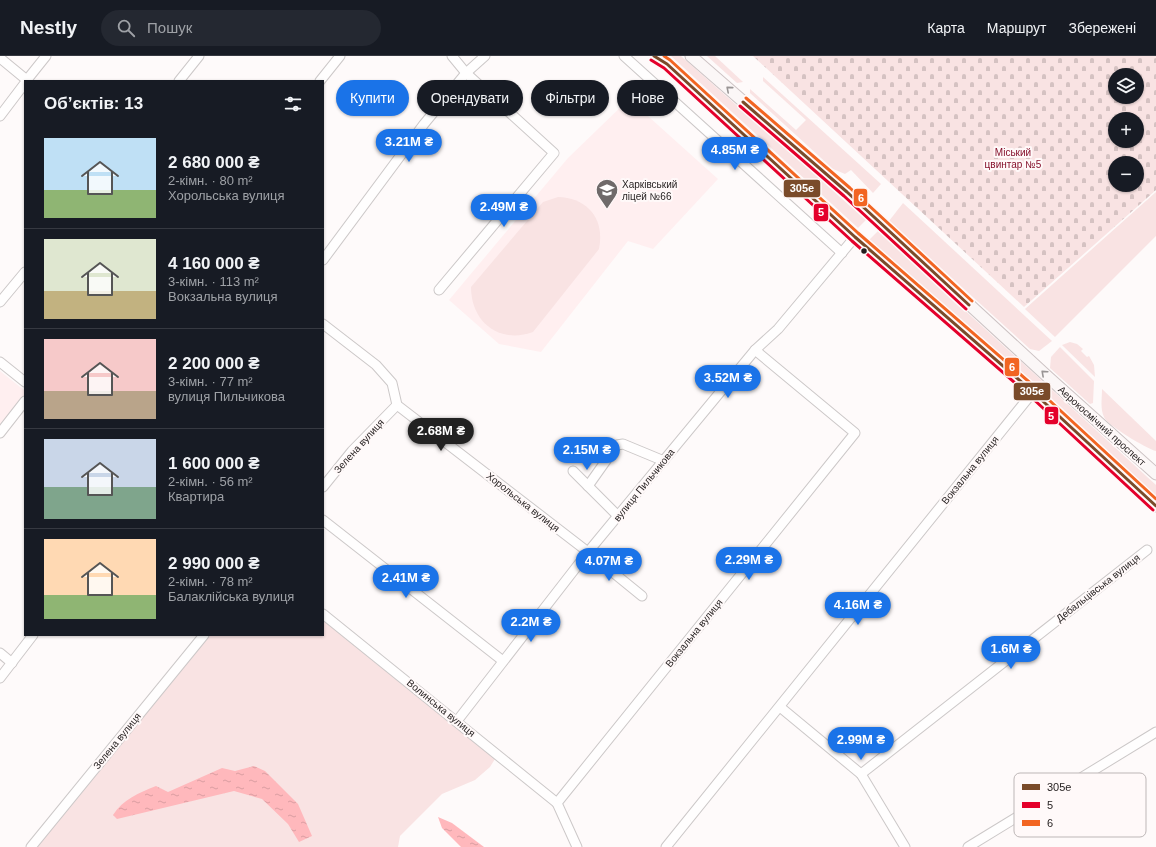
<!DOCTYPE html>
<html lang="uk">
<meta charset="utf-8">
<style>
:root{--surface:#171b24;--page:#242831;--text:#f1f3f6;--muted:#9ea1a6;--line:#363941;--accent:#1a73e8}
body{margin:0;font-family:Arial,sans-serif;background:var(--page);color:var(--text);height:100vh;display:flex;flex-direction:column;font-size:15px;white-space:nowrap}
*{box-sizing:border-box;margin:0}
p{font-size:13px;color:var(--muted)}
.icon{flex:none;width:22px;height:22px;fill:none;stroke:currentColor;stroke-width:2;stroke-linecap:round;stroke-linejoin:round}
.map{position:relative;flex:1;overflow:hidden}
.sheet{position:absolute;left:24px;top:24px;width:300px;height:556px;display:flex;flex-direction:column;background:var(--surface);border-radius:0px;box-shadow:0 1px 3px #0004}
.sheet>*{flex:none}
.hud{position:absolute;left:336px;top:24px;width:380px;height:36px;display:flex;gap:8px}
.fabs{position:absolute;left:1108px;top:12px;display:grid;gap:8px}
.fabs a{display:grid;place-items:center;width:36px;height:36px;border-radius:50%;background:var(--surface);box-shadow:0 1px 3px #0004;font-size:20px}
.price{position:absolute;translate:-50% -34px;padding:0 9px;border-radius:14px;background:var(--accent);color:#fff;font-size:13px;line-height:26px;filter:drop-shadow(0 1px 2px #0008)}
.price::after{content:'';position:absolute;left:50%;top:24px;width:12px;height:9px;margin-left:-6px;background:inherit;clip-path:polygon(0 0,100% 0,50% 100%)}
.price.active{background:#222;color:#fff}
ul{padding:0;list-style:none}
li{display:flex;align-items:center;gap:12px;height:100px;padding:0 20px}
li+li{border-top:1px solid var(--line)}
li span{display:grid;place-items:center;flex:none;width:112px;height:80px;border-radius:0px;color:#555}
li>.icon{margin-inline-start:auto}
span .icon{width:48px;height:48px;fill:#fffc;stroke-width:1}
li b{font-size:17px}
h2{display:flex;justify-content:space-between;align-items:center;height:48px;padding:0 20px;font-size:17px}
.chip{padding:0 14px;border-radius:18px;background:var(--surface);box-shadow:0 1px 3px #0004;font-size:14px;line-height:36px}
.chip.active{background:var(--accent);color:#fff}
header{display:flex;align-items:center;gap:24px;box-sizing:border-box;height:56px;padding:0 20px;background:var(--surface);border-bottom:1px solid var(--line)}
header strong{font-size:19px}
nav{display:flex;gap:22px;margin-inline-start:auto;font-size:14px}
.search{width:280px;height:36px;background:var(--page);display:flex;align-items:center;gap:10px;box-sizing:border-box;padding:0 14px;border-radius:22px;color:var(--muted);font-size:15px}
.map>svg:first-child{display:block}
.built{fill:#ffeff0}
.grass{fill:#f9e3e3}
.cemetery{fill:url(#cemetery-stones);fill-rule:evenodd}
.water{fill:url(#water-ripples)}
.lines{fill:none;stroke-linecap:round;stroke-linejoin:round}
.minor-casing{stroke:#ccc8c8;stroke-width:11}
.major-casing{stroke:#cdc3c4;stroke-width:13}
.minor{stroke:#fffefe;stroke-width:9}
.major{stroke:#fbf7f7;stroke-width:11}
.bus-1-casing{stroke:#fff9f9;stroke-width:6}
.bus-2-casing{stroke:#fff9f9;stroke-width:6}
.bus-3-casing{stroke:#fff9f9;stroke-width:6}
.bus-1{stroke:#7a4b2a;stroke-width:3}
.bus-2{stroke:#e4002b;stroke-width:3}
.bus-3{stroke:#f26522;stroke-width:3}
.oneway{stroke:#999595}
.bus-dot{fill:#221d1d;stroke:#fff9f9;stroke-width:1.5}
.labels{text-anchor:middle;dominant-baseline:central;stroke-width:4;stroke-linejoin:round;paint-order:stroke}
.park-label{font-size:10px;fill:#86112c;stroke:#fff9f9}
.poi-label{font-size:10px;fill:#221d1d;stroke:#fff9f9;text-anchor:start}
.street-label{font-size:10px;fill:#221d1d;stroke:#fff9f9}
.key{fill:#fff9f9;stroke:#bdb7b7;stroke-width:1}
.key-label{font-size:11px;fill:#221d1d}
.line-badge{stroke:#fff9f9;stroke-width:1.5}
.badge-label{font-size:11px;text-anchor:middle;font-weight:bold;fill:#fff}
</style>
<header>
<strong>Nestly</strong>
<div class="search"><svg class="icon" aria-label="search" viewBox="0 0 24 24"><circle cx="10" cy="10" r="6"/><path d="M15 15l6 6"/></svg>Пошук</div>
<nav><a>Карта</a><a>Маршрут</a><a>Збережені</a></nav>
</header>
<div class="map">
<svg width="1156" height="791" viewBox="0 0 1156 791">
<defs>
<pattern id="cemetery-stones" width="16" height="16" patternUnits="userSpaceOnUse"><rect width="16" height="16" fill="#f9e3e3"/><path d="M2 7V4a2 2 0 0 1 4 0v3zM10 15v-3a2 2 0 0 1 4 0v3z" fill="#d5c2c2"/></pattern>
<pattern id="water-ripples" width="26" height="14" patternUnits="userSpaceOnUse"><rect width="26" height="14" fill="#ffb8bc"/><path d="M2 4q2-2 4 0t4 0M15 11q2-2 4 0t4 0" fill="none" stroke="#da9ea1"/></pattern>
</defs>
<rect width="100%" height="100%" fill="#fefafa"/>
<g class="built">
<path d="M 629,43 L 718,123 L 653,193 L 628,185 L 541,296 L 499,288 L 449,244 L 568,102 Z"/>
<path d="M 0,315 L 25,335 L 25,341 L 0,372 Z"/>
</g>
<g class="grass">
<path d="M 671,0 L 681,0 L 866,164 L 858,172 Z"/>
<path d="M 707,0 L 715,0 L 743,26 L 737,27 Z"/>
<path d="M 763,21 L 881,128 L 873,137 L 851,114 L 845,118 L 833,113 L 750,37 L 750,33 L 796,74 L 806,64 L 763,25 Z"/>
<path d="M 1156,136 L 1156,180 L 1055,281 L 1025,253 Z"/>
<path d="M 558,141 C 588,142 605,163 599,193 L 533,276 C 500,288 471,267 471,231 L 543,146 Z"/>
<path d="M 903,147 L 1052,285 L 1039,295 L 1030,293 L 889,165 Z"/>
<path d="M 878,175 L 1156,429 L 1156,444 L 869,184 Z"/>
<path d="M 1070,286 L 1077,288 L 1083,293 L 1081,295 L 1087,301 L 1089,300 L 1094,309 L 1095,321 L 1062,289 Z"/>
<path d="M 1060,291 L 1094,325 L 1093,347 L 1090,348 L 1050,312 L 1051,301 Z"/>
<path d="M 1102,333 L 1156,385 L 1156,395 C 1147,393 1107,369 1104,361 C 1100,353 1102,342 1102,333 Z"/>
<path d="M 323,558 L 498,698 L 490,711 L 475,724 L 442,738 L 400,780 L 398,791 L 31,791 L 204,579 L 323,579 Z"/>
</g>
<path class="cemetery" d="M 753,0 L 1156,0 L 1156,134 L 1024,251 ZM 1115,19 L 1137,19 L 1137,41 L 1115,41 ZM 1115,63 L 1137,63 L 1137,85 L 1115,85 ZM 1115,107 L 1137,107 L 1137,129 L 1115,129 Z"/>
<g class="water">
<path d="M 254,710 L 265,715 L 298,748 L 312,780 L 299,786 L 288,768 L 262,743 L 234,735 L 117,763 L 113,759 C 123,743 139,737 156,730 L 168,736 L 222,712 L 235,715 Z"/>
<path d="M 438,761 L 452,767 L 484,791 L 461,791 L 442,772 Z"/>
</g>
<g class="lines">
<g class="minor-casing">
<g id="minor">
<path d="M 624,0 L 842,197"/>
<path d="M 0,2 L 28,25"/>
<path d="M 26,25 L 46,0"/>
<path d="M 179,25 L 199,0"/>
<path d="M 320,25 L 340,0"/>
<path d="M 0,60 L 25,27"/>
<path d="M 323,204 L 424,68 L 466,17 L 485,0"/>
<path d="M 439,234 L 554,97 L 466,17 L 452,0"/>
<path d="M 0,246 L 25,216"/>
<path d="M 323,268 L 376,309 L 392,327 L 397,349 L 588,496 L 642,540"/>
<path d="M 0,306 L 25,326"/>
<path d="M 0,377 L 25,345"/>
<path d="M 573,415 L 588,430"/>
<path d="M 323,431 L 352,395 L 397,349"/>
<path d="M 618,460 L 588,430 L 617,389 L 623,388 L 664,405"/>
<path d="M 323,464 L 503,605"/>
<path d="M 323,558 L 557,747"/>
<path d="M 0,597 L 12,607"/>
<path d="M 0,622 L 33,579"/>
<path d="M 780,651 L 861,718 L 905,791"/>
<path d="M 457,665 L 588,496 L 755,294 L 778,273 L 855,181"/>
<path d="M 861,718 L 1147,494"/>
<path d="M 31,791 L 204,579"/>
<path d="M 577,791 L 557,747 L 855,377 L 755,294"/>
<path d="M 666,791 L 1033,336"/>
<path d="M 968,791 L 1156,676"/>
</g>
</g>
<g class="major-casing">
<g id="major">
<path d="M 658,0 L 855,181 L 1033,336 L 1156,450"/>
<path d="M 691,0 L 847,136 L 1048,321 L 1156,418"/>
</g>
</g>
<use href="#minor" class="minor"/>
<use href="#major" class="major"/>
<g class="bus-1-casing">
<g id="bus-1">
<path d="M 654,0 L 667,8 L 855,181 L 1033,336 L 1156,450"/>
<path d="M 743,46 L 847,136 L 969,249"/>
</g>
</g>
<g class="bus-2-casing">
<g id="bus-2">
<path d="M 651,4 L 664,12 L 852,185 L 1030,340 L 1153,454"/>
<path d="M 740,50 L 844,140 L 966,253"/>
</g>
</g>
<g class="bus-3-casing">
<g id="bus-3">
<path d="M 664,0 L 670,4 L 858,177 L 1036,332 L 1156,443"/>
<path d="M 746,42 L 850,132 L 972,245"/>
</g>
</g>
<use href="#bus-1" class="bus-1"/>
<use href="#bus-2" class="bus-2"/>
<use href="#bus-3" class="bus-3"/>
</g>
<defs><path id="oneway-chevron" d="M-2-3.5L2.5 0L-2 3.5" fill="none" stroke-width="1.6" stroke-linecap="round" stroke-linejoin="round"/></defs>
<g class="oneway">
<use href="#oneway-chevron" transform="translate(729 33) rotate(-139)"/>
<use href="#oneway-chevron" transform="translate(1044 317) rotate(-138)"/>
</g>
<defs>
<g id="school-pin" transform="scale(1.15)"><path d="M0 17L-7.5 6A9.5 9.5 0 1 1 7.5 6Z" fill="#6f6a6a" stroke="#fff9f9"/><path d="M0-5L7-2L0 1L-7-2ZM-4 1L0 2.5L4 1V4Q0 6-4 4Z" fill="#fff"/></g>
</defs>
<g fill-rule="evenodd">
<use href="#school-pin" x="607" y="134"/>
</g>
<circle class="bus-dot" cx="864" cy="195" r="3.5"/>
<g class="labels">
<g class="park-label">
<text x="1013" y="96">Міський<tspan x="1013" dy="12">цвинтар №5</tspan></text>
</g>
<g class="poi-label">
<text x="622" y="128">Харківський<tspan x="622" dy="12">ліцей №66</tspan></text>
</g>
<g class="street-label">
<text transform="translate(1102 370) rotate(42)">Аерокосмічний проспект</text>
<text transform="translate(359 390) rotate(-48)">Зелена вулиця</text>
<text transform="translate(970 414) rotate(-51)">Вокзальна вулиця</text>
<text transform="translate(644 429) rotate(-51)">вулиця Пильчикова</text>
<text transform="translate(523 446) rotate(38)">Хорольська вулиця</text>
<text transform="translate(1098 532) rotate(-38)">Дебальцівська вулиця</text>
<text transform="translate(694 577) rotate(-51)">Вокзальна вулиця</text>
<text transform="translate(441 652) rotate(39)">Волинська вулиця</text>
<text transform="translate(117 685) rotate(-51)">Зелена вулиця</text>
</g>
</g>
<rect x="1014" y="717" width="132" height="64" rx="6" class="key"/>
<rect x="1022" y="728" width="18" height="6" fill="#7a4b2a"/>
<rect x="1022" y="746" width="18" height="6" fill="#e4002b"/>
<rect x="1022" y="764" width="18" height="6" fill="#f26522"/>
<g class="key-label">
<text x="1047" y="735">305e</text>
<text x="1047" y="753">5</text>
<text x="1047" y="771">6</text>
</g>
<g class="line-badge">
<rect x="783" y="123" width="38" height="19" rx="4" fill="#7a4b2a"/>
<rect x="853" y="132" width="15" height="19" rx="4" fill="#f26522"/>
<rect x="813" y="147" width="16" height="19" rx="4" fill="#e4002b"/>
<rect x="1004" y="301" width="16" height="20" rx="4" fill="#f26522"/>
<rect x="1013" y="326" width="38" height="19" rx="4" fill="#7a4b2a"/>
<rect x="1044" y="350" width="15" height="19" rx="4" fill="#e4002b"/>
</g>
<g class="badge-label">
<text x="802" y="136">305e</text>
<text x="861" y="146">6</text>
<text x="821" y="160">5</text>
<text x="1012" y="315">6</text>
<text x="1032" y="339">305e</text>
<text x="1051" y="364">5</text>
</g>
</svg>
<div class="fabs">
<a><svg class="icon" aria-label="layers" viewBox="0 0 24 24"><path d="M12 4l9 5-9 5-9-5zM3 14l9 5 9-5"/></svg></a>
<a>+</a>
<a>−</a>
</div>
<b class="price" style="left:409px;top:107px">3.21M ₴</b>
<b class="price" style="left:735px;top:115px">4.85M ₴</b>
<b class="price" style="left:504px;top:172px">2.49M ₴</b>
<b class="price" style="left:728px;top:343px">3.52M ₴</b>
<b class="price active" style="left:441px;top:396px">2.68M ₴</b>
<b class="price" style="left:587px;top:415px">2.15M ₴</b>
<b class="price" style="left:749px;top:525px">2.29M ₴</b>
<b class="price" style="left:609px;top:526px">4.07M ₴</b>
<b class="price" style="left:406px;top:543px">2.41M ₴</b>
<b class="price" style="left:858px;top:570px">4.16M ₴</b>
<b class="price" style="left:531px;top:587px">2.2M ₴</b>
<b class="price" style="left:1011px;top:614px">1.6M ₴</b>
<b class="price" style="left:861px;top:705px">2.99M ₴</b>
<div class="hud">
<a class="chip active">Купити</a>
<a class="chip">Орендувати</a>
<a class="chip">Фільтри</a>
<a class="chip">Нове</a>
</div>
<section class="sheet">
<h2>Об’єктів: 13<svg class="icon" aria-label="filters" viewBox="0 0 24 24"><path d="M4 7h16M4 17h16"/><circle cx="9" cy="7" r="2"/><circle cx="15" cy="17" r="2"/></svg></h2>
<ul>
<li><span style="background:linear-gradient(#bfe0f5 65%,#8fb573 0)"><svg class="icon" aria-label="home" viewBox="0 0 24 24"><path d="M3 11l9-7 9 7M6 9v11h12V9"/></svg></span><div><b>2 680 000 ₴</b><p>2-кімн. · 80 m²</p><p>Хорольська вулиця</p></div></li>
<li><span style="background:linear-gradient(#dfe7d0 65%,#c2b280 0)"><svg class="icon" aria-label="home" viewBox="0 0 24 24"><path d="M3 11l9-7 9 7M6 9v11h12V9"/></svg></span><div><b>4 160 000 ₴</b><p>3-кімн. · 113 m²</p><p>Вокзальна вулиця</p></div></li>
<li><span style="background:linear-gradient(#f6c9c9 65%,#b9a48a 0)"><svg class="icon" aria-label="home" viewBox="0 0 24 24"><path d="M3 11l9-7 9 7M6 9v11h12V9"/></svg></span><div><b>2 200 000 ₴</b><p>3-кімн. · 77 m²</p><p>вулиця Пильчикова</p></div></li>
<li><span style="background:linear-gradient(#c9d6e8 60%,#7fa58c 0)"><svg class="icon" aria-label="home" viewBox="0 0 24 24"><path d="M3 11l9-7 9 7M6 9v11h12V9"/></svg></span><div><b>1 600 000 ₴</b><p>2-кімн. · 56 m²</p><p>Квартира</p></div></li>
<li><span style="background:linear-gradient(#ffd9b3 70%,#8fb573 0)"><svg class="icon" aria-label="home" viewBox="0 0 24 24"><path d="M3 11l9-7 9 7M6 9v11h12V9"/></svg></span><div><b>2 990 000 ₴</b><p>2-кімн. · 78 m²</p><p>Балаклійська вулиця</p></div></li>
</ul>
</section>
</div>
